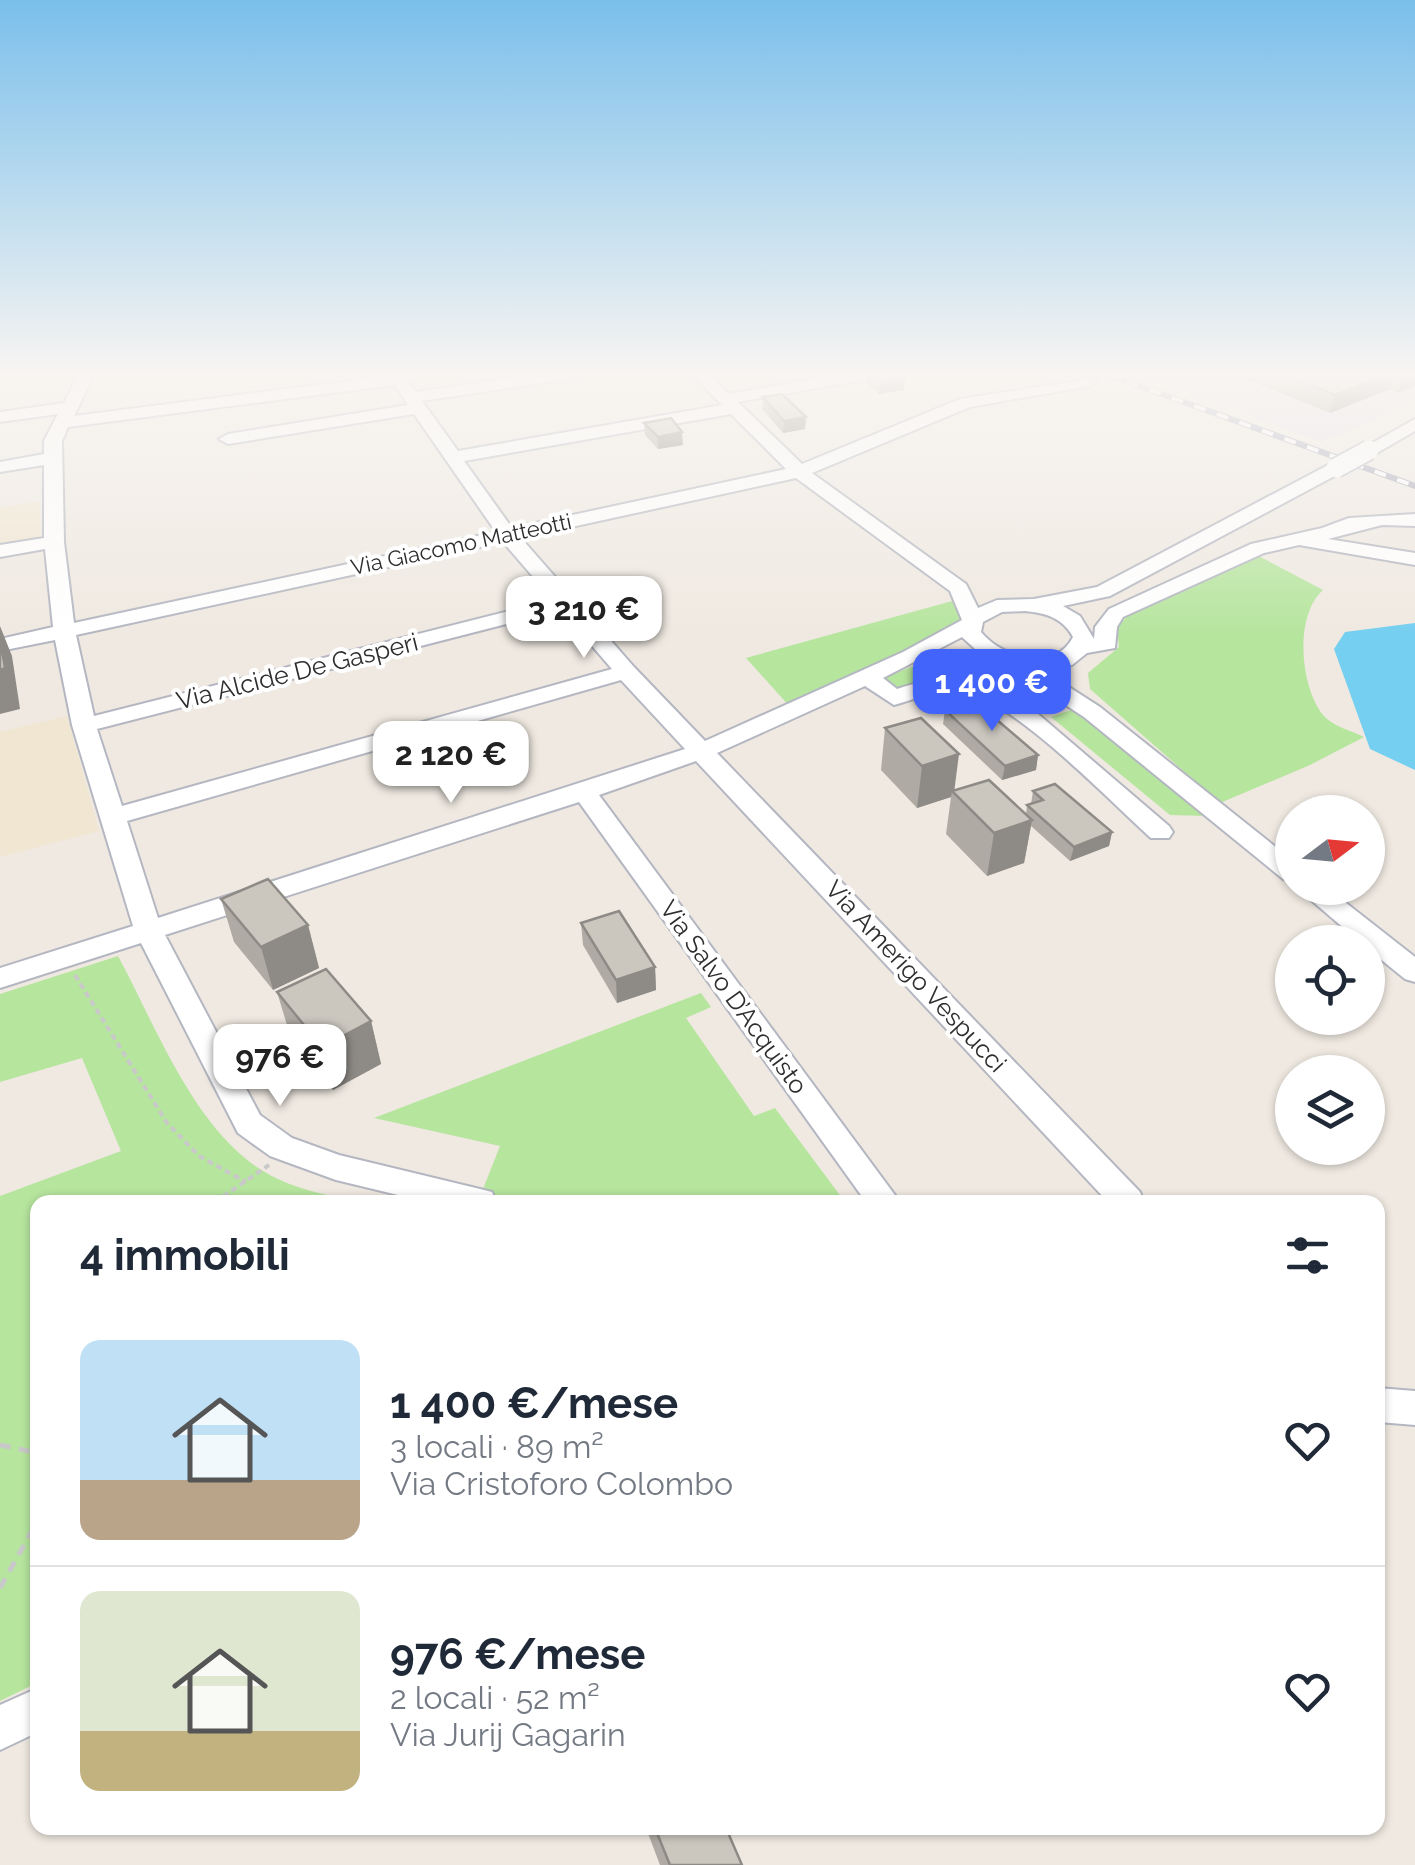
<!DOCTYPE html>
<html lang="it">
<meta charset="utf-8">
<style>
:root{--surface:#fff;--page:#f2f2f3;--text:#1f2937;--muted:#747a83;--line:#e0e1e3;--accent:#4264fb}
body{margin:0;font-family:Raleway,sans-serif;background:var(--page);color:var(--text);height:100vh;display:flex;flex-direction:column;font-size:38px;white-space:nowrap}
*{box-sizing:border-box;margin:0}
p{font-size:32px;color:var(--muted)}
.icon{flex:none;width:55px;height:55px;fill:none;stroke:currentColor;stroke-width:2;stroke-linecap:round;stroke-linejoin:round}
.map{position:relative;flex:1;overflow:hidden}
.panel{position:absolute;left:30px;top:1195px;width:1355px;height:640px;display:flex;flex-direction:column;background:var(--surface);border-radius:20px;box-shadow:0 2px 8px #0004}
.panel>*{flex:none}
.needle{width:65px;rotate:74deg}
.buttons{position:absolute;left:1275px;top:795px;display:grid;gap:20px}
.buttons a{display:grid;place-items:center;width:110px;height:110px;border-radius:50%;background:var(--surface);box-shadow:0 2px 8px #0004;font-size:50px}
.price{position:absolute;translate:-50% -85px;padding:0 22px;border-radius:20px;background:#fff;color:#222;font-size:32px;line-height:65px;filter:drop-shadow(0 2px 5px #0008)}
.price::after{content:'';position:absolute;left:50%;top:60px;width:30px;height:22px;margin-left:-15px;background:inherit;clip-path:polygon(0 0,100% 0,50% 100%)}
.price.selected{background:var(--accent);color:#fff}
ul{padding:0;list-style:none}
li{display:flex;align-items:center;gap:30px;height:250px;padding:0 50px}
li+li{border-top:2px solid var(--line)}
li span{display:grid;place-items:center;flex:none;width:280px;height:200px;border-radius:20px;color:#555}
li>.icon{margin-inline-start:auto}
span .icon{width:120px;height:120px;fill:#fffc;stroke-width:1}
li b{font-size:42px}
h2{display:flex;justify-content:space-between;align-items:center;height:120px;padding:0 50px;font-size:42px}
.map>svg:first-child{display:block}
.industrial{fill:#e3e1e8}
.education{fill:#f0e6d1}
.green{fill:#b6e59e}
.water{fill:#75cff0}
.lines{fill:none;stroke-linecap:round;stroke-linejoin:round}
.minor-casing{stroke:#b4b7c1;stroke-width:4}
.path-far1{stroke:#c9c9c9;stroke-width:4;stroke-dasharray:6 4;stroke-linecap:butt}
.path{stroke:#c9c9c9;stroke-width:5;stroke-dasharray:11 8;stroke-linecap:butt}
.minor{fill:#fff;fill-rule:evenodd}
.rail-casing{stroke:#a3a6b8;stroke-width:6}
.rail{stroke:#fff;stroke-width:4;stroke-dasharray:12;stroke-linecap:butt}
.minor-bridge-casing{stroke:#b4b7c1;stroke-width:22;stroke-linecap:butt}
.minor-bridge{stroke:#fff;stroke-width:19}
.wall{fill:#afaba4}
.shaded-wall{fill:#8e8b86}
.building{fill:#cbc7bf;stroke:#8e8b86;stroke-width:2.5}
.labels{text-anchor:middle;dominant-baseline:central;stroke-width:8;stroke-linejoin:round;paint-order:stroke}
.far-street-label{font-size:22px;fill:#2e2e2e;stroke:#fff}
.street-label{font-size:25px;fill:#2e2e2e;stroke:#fff}
</style>
<div class="map">
<svg width="1415" height="1865" viewBox="0 0 1415 1865">
<rect width="100%" height="100%" fill="#efe9e1"/>
<path class="industrial" d="M 1129,373 L 1415,373 L 1415,401 L 1322,442 Z"/>
<g class="education">
<path d="M 40,501 L 40,540 L 0,547 L 0,508 Z"/>
<path d="M 67,716 L 99,831 L 0,857 L 0,732 Z"/>
</g>
<g class="green">
<path d="M 1257,555 L 1323,590 C 1294,616 1300,686 1323,715 C 1332,726 1352,731 1364,737 L 1310,765 L 1220,803 L 1090,689 L 1088,673 L 1119,647 L 1117,628 L 1127,616 Z"/>
<path d="M 952,601 L 960,601 L 965,621 L 791,708 L 746,658 Z"/>
<path d="M 964,658 C 1004,666 1031,677 1063,700 L 1041,708 C 983,671 962,664 896,689 L 882,678 L 929,660 Z"/>
<path d="M 1074,709 L 1206,816 L 1170,815 L 1051,717 Z"/>
<path d="M 118,956 C 158,1030 199,1143 278,1179 C 303,1191 332,1196 360,1202 L 38,1202 L 37,1683 L 0,1701 L 0,1196 L 121,1151 L 82,1058 L 0,1082 L 0,994 Z"/>
<path d="M 701,993 L 711,1007 L 686,1018 L 754,1116 L 775,1108 L 845,1202 L 519,1202 L 481,1194 L 500,1146 L 374,1118 Z"/>
</g>
<path class="water" d="M 1415,623 L 1415,770 L 1370,749 L 1334,649 L 1345,632 Z"/>
<g class="lines">
<g class="minor-casing">
<g id="minor">
<path d="M 79,373 L 95,373 L 74,416 L 388,376 L 386,373 L 402,373 L 416,392 L 543,373 L 583,373 L 575,378 L 422,401 L 458,451 L 722,405 L 691,373 L 708,373 L 729,394 L 847,373 L 883,373 L 875,378 L 738,402 L 802,464 L 960,399 L 1095,378 L 1097,381 L 1089,386 L 970,407 L 812,473 L 966,584 L 978,608 L 997,600 L 1034,599 L 1097,587 L 1330,464 L 1342,464 L 1342,472 L 1110,596 L 1063,606 L 1080,616 L 1094,639 L 1095,627 L 1109,609 L 1251,544 L 1322,528 L 1349,518 L 1415,514 L 1415,526 L 1382,525 L 1328,539 L 1415,553 L 1415,565 L 1299,545 L 1264,553 L 1123,617 L 1117,627 L 1115,648 L 1087,653 L 1072,665 L 1044,671 L 1100,707 L 1292,860 L 1292,881 L 1283,879 L 1084,717 L 1008,667 L 986,659 L 962,637 L 883,678 L 897,689 C 945,673 980,677 1024,702 L 1169,826 L 1173,832 L 1169,838 L 1151,838 C 1110,801 1012,699 962,691 C 938,688 917,699 894,705 L 865,686 L 717,753 L 1140,1192 L 1144,1202 L 1108,1202 L 696,761 L 599,795 L 900,1202 L 866,1202 L 579,802 L 165,935 L 260,1115 L 292,1138 L 339,1155 L 480,1189 L 492,1192 L 496,1202 L 427,1202 L 336,1180 L 270,1156 L 238,1133 L 141,943 L 0,988 L 0,968 L 133,926 L 72,725 L 55,640 L 0,651 L 0,639 L 53,627 L 45,549 L 0,557 L 0,545 L 44,538 L 44,465 L 0,472 L 0,462 L 44,454 L 44,441 L 58,414 L 0,422 L 0,412 L 64,403 ZM 395,385 L 408,405 L 228,434 L 219,439 L 228,444 L 414,414 L 496,532 L 74,623 L 64,542 L 62,441 L 68,427 ZM 731,414 L 786,469 L 512,528 L 464,461 ZM 796,478 L 950,591 L 962,620 L 903,652 L 705,741 L 634,667 L 521,538 ZM 503,542 L 553,600 L 94,716 L 76,635 ZM 561,610 L 612,669 L 122,806 L 97,729 ZM 1025,611 C 1046,613 1063,618 1073,637 C 1055,673 1002,658 981,632 L 983,622 L 1002,612 ZM 621,680 L 685,749 L 158,918 L 127,821 Z"/>
<path d="M 1415,419 L 1415,431 L 1375,454 L 1369,455 L 1360,450 Z"/>
<path d="M 1297,888 L 1327,888 L 1415,957 L 1415,982 L 1405,979 L 1368,949 L 1368,942 L 1360,942 Z"/>
<path d="M 1378,1388 L 1415,1391 L 1415,1425 L 1378,1422 Z"/>
<path d="M 38,1688 L 38,1732 L 0,1750 L 0,1705 Z"/>
</g>
</g>
<g class="path-far1">
<path d="M 75,975 L 167,1123 L 199,1156 L 246,1182"/>
<path d="M 215,1202 L 269,1165"/>
</g>
<g class="path">
<path d="M 0,1445 L 38,1453"/>
<path d="M 0,1588 L 38,1520"/>
</g>
<use href="#minor" class="minor"/>
<g class="rail-casing">
<path id="rail" d="M 1104,373 L 1415,486"/>
</g>
<use href="#rail" class="rail"/>
<g class="minor-bridge-casing">
<path id="minor-bridge" d="M 1336,468 L 1369,450"/>
</g>
<use href="#minor-bridge" class="minor-bridge"/>
</g>
<g class="wall">
<path d="M 867,373 L 900,373 L 904,390 L 879,394 L 866,383 Z"/>
<path d="M 1239,373 L 1415,373 L 1398,393 L 1390,389 L 1330,413 L 1238,376 Z"/>
<path d="M 763,397 L 806,417 L 805,429 L 783,433 L 762,409 Z"/>
<path d="M 644,423 L 683,445 L 658,449 L 645,435 Z"/>
<path d="M 945,710 L 1038,755 L 1036,770 L 1002,780 L 943,724 Z"/>
<path d="M 885,728 L 954,791 L 1026,814 L 1027,805 L 1031,804 L 1033,791 L 1112,832 L 1109,846 L 1070,861 L 1031,826 L 1024,863 L 987,876 L 946,834 L 951,797 L 917,808 L 881,770 Z"/>
<path d="M 221,899 L 308,925 L 319,968 L 273,990 L 234,942 Z"/>
<path d="M 581,923 L 655,967 L 656,990 L 617,1003 L 583,945 Z"/>
<path d="M 277,992 L 371,1021 L 381,1064 L 333,1090 L 290,1035 Z"/>
<path d="M 646,1828 L 726,1828 L 742,1865 L 660,1865 Z"/>
</g>
<g class="shaded-wall">
<path d="M 1391,373 L 1395,373 L 1390,389 L 1330,413 L 1335,395 Z"/>
<path d="M 1408,373 L 1415,373 L 1415,386 L 1398,393 L 1404,375 Z"/>
<path d="M 905,378 L 904,390 L 879,394 L 880,382 Z"/>
<path d="M 806,417 L 805,429 L 783,433 L 784,421 Z"/>
<path d="M 682,432 L 683,445 L 658,449 L 658,437 Z"/>
<path d="M 0,626 L 12,656 L 20,709 L 0,714 Z"/>
<path d="M 959,754 L 954,793 L 952,791 L 951,797 L 917,808 L 922,766 Z"/>
<path d="M 1038,755 L 1036,770 L 1002,780 L 1005,766 Z"/>
<path d="M 1032,820 L 1024,863 L 987,876 L 994,833 Z"/>
<path d="M 1112,832 L 1109,846 L 1070,861 L 1074,847 Z"/>
<path d="M 308,925 L 319,968 L 273,990 L 261,947 Z"/>
<path d="M 655,967 L 656,990 L 617,1003 L 616,980 Z"/>
<path d="M 371,1021 L 381,1064 L 333,1090 L 322,1047 Z"/>
</g>
<g class="building">
<path d="M 869,373 L 900,373 L 905,378 L 880,382 Z"/>
<path d="M 1280,373 L 1391,373 L 1335,395 Z"/>
<path d="M 782,394 L 806,417 L 784,421 L 763,397 Z"/>
<path d="M 671,418 L 682,432 L 658,437 L 644,423 Z"/>
<path d="M 0,639 L 5,668 L 0,670 Z"/>
<path d="M 976,702 L 1038,755 L 1005,766 L 945,710 Z"/>
<path d="M 921,718 L 959,754 L 922,766 L 885,728 Z"/>
<path d="M 989,780 L 1032,820 L 994,833 L 952,791 Z"/>
<path d="M 1055,784 L 1112,832 L 1074,847 L 1027,805 L 1043,800 L 1033,791 Z"/>
<path d="M 268,879 L 308,925 L 261,947 L 221,899 Z"/>
<path d="M 619,911 L 655,967 L 616,980 L 581,923 Z"/>
<path d="M 326,969 L 371,1021 L 322,1047 L 277,992 Z"/>
<path d="M 655,1828 L 726,1828 L 742,1865 L 670,1865 Z"/>
</g>
<linearGradient id="sky" x2="0" y2="1"><stop stop-color="#7abfeb"/><stop offset="0.59" stop-color="#f8f5f2"/><stop offset="1" stop-color="#f8f5f2" stop-opacity="0"/></linearGradient>
<rect width="1415" height="634" fill="url(#sky)"/>
<g class="labels">
<g class="far-street-label">
<text transform="translate(461 544) rotate(-12)">Via Giacomo Matteotti</text>
</g>
<g class="street-label">
<text transform="translate(297 671) rotate(-14)">Via Alcide De Gasperi</text>
<text transform="translate(916 976) rotate(47)">Via Amerigo Vespucci</text>
<text transform="translate(734 997) rotate(54)">Via Salvo D’Acquisto</text>
</g>
</g>
</svg>
<div class="buttons">
<a><svg class="needle" viewBox="-14 -14 28 28"><path d="M0-13l5 13h-10z" fill="#e53935"/><path d="M0 13l5-13h-10z" fill="#747a83"/></svg></a>
<a><svg class="icon" aria-label="locate" viewBox="0 0 24 24"><circle cx="12" cy="12" r="6"/><path d="M12 2v4M12 18v4M2 12h4M18 12h4"/></svg></a>
<a><svg class="icon" aria-label="layers" viewBox="0 0 24 24"><path d="M12 4l9 5-9 5-9-5zM3 14l9 5 9-5"/></svg></a>
</div>
<b class="price" style="left:584px;top:661px">3 210 €</b>
<b class="price selected" style="left:992px;top:734px">1 400 €</b>
<b class="price" style="left:451px;top:806px">2 120 €</b>
<b class="price" style="left:280px;top:1109px">976 €</b>
<section class="panel">
<h2>4 immobili<svg class="icon" aria-label="filters" viewBox="0 0 24 24"><path d="M4 7h16M4 17h16"/><circle cx="9" cy="7" r="2"/><circle cx="15" cy="17" r="2"/></svg></h2>
<ul>
<li><span style="background:linear-gradient(#bfe0f5 70%,#b9a48a 0)"><svg class="icon" aria-label="home" viewBox="0 0 24 24"><path d="M3 11l9-7 9 7M6 9v11h12V9"/></svg></span><div><b>1 400 €/mese</b><p>3 locali · 89 m²</p><p>Via Cristoforo Colombo</p></div><svg class="icon" aria-label="heart" viewBox="0 0 24 24"><path d="M12 20l-8-8c-3-5 5-10 8-4 3-6 11-1 8 4z"/></svg></li>
<li><span style="background:linear-gradient(#dfe7d0 70%,#c2b280 0)"><svg class="icon" aria-label="home" viewBox="0 0 24 24"><path d="M3 11l9-7 9 7M6 9v11h12V9"/></svg></span><div><b>976 €/mese</b><p>2 locali · 52 m²</p><p>Via Jurij Gagarin</p></div><svg class="icon" aria-label="heart" viewBox="0 0 24 24"><path d="M12 20l-8-8c-3-5 5-10 8-4 3-6 11-1 8 4z"/></svg></li>
</ul>
</section>
</div>
